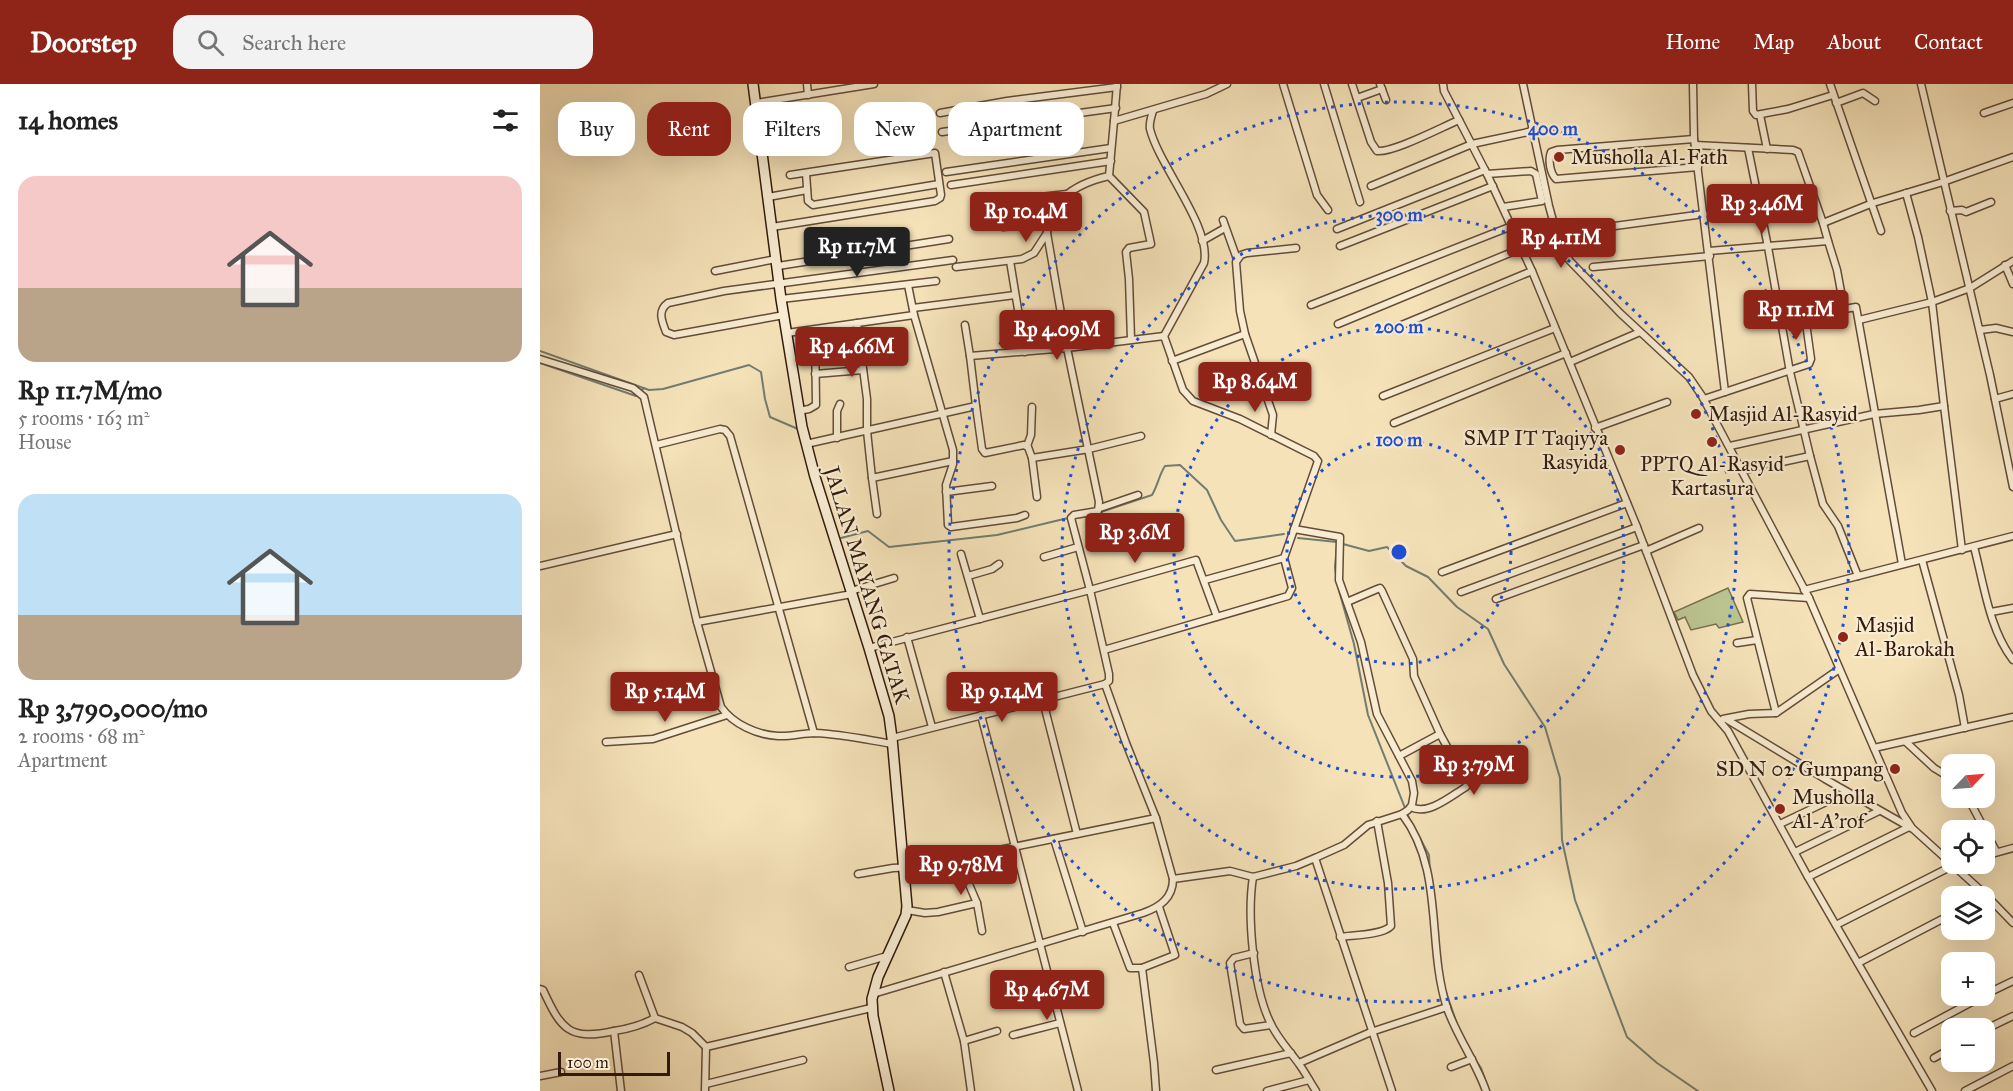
<!DOCTYPE html>
<meta charset="utf-8">
<style>
:root{--surface:#fff;--page:#f2f2f2;--text:#222;--muted:#767676;--accent:#8f2418}
body{margin:0;font-family:"IM FELL Great Primer",serif;background:var(--page);color:var(--text);height:100vh;display:flex;flex-direction:column;font-size:22px;white-space:nowrap}
*{box-sizing:border-box;margin:0}
p{font-size:20px;color:var(--muted)}
.icon{flex:none;width:33px;height:33px;fill:none;stroke:currentColor;stroke-width:2;stroke-linecap:round;stroke-linejoin:round}
.map{position:relative;flex:1;overflow:hidden}
.panel{display:flex;flex-direction:column;background:var(--surface);width:540px}
.panel>*{flex:none}
.hud{position:absolute;left:18px;top:18px;width:570px;height:54px;display:flex;gap:12px}
.needle{width:39px;rotate:65deg}
.buttons{position:absolute;left:1401px;top:670px;display:grid;gap:12px}
.buttons a{display:grid;place-items:center;width:54px;height:54px;border-radius:12px;background:var(--surface);box-shadow:0 6px 24px #0002;font-size:30px}
.scale{position:absolute;left:18px;bottom:15px;width:112px;box-sizing:border-box;padding-left:6px;border:3px solid #331a0d;border-top:0;font-size:16px;line-height:21px;white-space:nowrap;color:#331a0d;-webkit-text-stroke:4px #f8ecd2;paint-order:stroke}
.price{position:absolute;translate:-50% -51px;padding:0 14px;border-radius:6px;background:var(--accent);color:#fff;font-size:20px;line-height:39px;filter:drop-shadow(0 2px 3px #0008)}
.price::after{content:'';position:absolute;left:50%;top:36px;width:18px;height:14px;margin-left:-9px;background:inherit;clip-path:polygon(0 0,100% 0,50% 100%)}
.price.active{background:#222;color:#fff}
ul{padding:0;list-style:none}
li{display:grid;align-content:center;gap:12px;height:318px;padding:0 18px}
li span{display:grid;place-items:center;height:186px;border-radius:18px;color:#555}
li>.icon{margin-inline-start:auto}
span .icon{width:108px;height:108px;fill:#fffc;stroke-width:1}
li b{font-size:26px}
h2{display:flex;justify-content:space-between;align-items:center;height:72px;padding:0 18px;font-size:26px}
.pill{padding:0 21px;border-radius:18px;background:var(--surface);box-shadow:0 6px 24px #0002;font-size:21px;line-height:54px}
.pill.active{background:var(--accent);color:#fff}
header{display:flex;align-items:center;gap:36px;box-sizing:border-box;height:84px;padding:0 30px;background:var(--accent);color:#fff}
header strong{font-size:28px}
nav{display:flex;gap:33px;margin-inline-start:auto;font-size:21px}
.search{width:420px;height:54px;background:var(--page);display:flex;align-items:center;gap:15px;box-sizing:border-box;padding:0 21px;border-radius:18px;color:var(--muted);font-size:22px}
main{display:flex;flex:1;min-height:0}
.map>svg:first-child{display:block}
.green{fill:#bbc390;stroke:#776e4e;stroke-width:1.5}
.lines{fill:none;stroke-linecap:round;stroke-linejoin:round}
.stream{stroke:#737c71;stroke-width:2}
.street-casing{stroke:#644c38;stroke-width:9}
.secondary-casing{stroke:#331a0d;stroke-width:12}
.street{stroke:#f8ecd2;stroke-width:6}
.secondary{stroke:#f8ecd2;stroke-width:9}
.ring{fill:none;stroke:#1d4ed8;stroke-width:3;stroke-dasharray:3 6}
.poi-dot{fill:#8f2418;stroke:#f8ecd2;stroke-width:2}
.labels{text-anchor:middle;dominant-baseline:central;stroke-width:4.5;stroke-linejoin:round;paint-order:stroke}
.poi-label{font-size:21px;fill:#331a0d;stroke:#f8ecd2;text-anchor:start}
.street-label{font-size:21px;fill:#331a0d;stroke:#f8ecd2}
.centre{fill:#1d4ed8;stroke:#f8ecd2;stroke-width:3}
.ring-label{font-size:18px;text-anchor:middle;font-weight:bold;fill:#1d4ed8;stroke:#f8ecd2;stroke-width:4.5;stroke-linejoin:round;paint-order:stroke}
</style>
<header>
<strong>Doorstep</strong>
<div class="search"><svg class="icon" aria-label="search" viewBox="0 0 24 24"><circle cx="10" cy="10" r="6"/><path d="M15 15l6 6"/></svg>Search here</div>
<nav><a>Home</a><a>Map</a><a>About</a><a>Contact</a></nav>
</header>
<main>
<section class="panel">
<h2>14 homes<svg class="icon" aria-label="filters" viewBox="0 0 24 24"><path d="M4 7h16M4 17h16"/><circle cx="9" cy="7" r="2"/><circle cx="15" cy="17" r="2"/></svg></h2>
<ul>
<li><span style="background:linear-gradient(#f6c9c9 60%,#b9a48a 0)"><svg class="icon" aria-label="home" viewBox="0 0 24 24"><path d="M3 11l9-7 9 7M6 9v11h12V9"/></svg></span><div><b>Rp 11.7M/mo</b><p>5 rooms · 163 m²</p><p>House</p></div></li>
<li><span style="background:linear-gradient(#bfe0f5 65%,#b9a48a 0)"><svg class="icon" aria-label="home" viewBox="0 0 24 24"><path d="M3 11l9-7 9 7M6 9v11h12V9"/></svg></span><div><b>Rp 3,790,000/mo</b><p>2 rooms · 68 m²</p><p>Apartment</p></div></li>
</ul>
</section>
<div class="map">
<svg width="1473" height="1007" viewBox="0 0 1473 1007">
<rect width="100%" height="100%" fill="#f5e2b9"/>
<filter id="stains"><feTurbulence type="fractalNoise" baseFrequency=".00333" numOctaves="4"/><feColorMatrix values="0 0 0 0 .2 0 0 0 0 .09 0 0 0 0 .02 0 0 0 .5 -.17"/></filter>
<radialGradient id="worn" r=".72"><stop offset=".6" stop-color="#630" stop-opacity="0"/><stop offset="1" stop-color="#630" stop-opacity=".3"/></radialGradient>
<path class="green" d="M 1188,504 L 1203,538 L 1179,544 L 1176,540 L 1151,546 L 1145,533 L 1138,536 L 1134,528 Z"/>
<g class="lines">
<g class="stream">
<path d="M 0,267 L 109,306 L 123,305 L 209,281 L 221,288 L 225,315 L 230,333 L 258,345 L 262,359"/>
<path d="M 0,279 L 96,312 L 104,304"/>
<path d="M 561,428 L 612,411 C 618,401 619,391 625,382 L 640,381 L 667,406 L 681,436 L 695,457 L 744,450"/>
<path d="M 758,454 L 797,458"/>
<path d="M 297,455 L 328,447 L 349,463 L 457,451 L 528,434"/>
<path d="M 803,460 L 829,467 L 847,463 L 866,482 L 888,493 L 917,523 L 948,545 L 964,580 L 1005,643 L 1020,694 L 1022,756 L 1035,816 L 1087,953 L 1117,979 L 1158,1007"/>
<path d="M 796,491 L 795,483 L 797,461"/>
<path d="M 798,503 L 814,560 L 828,631 L 869,734 L 889,771 L 890,790"/>
<path d="M 906,908 L 917,940"/>
<path d="M 934,974 L 941,984 L 945,995"/>
</g>
<g class="street-casing">
<g id="street">
<path d="M 267,0 L 268,11"/>
<path d="M 743,0 L 777,111 L 788,126"/>
<path d="M 784,0 L 820,118"/>
<path d="M 812,0 L 831,58 L 837,67 C 853,69 902,43 919,36"/>
<path d="M 840,0 L 846,16"/>
<path d="M 903,0 L 904,7 L 947,90 L 992,187 L 1097,443 L 1153,591 L 1171,627 L 1188,647 L 1268,793 L 1392,1007"/>
<path d="M 983,0 L 1009,122 L 1018,155 L 1023,167 L 1030,177 L 1080,229 L 1149,293 L 1162,312 L 1269,514 L 1362,729 L 1372,744 L 1447,812 L 1473,839"/>
<path d="M 1153,0 L 1154,55 L 1185,308"/>
<path d="M 1212,0 L 1213,27 L 1216,31 L 1248,25 L 1293,11"/>
<path d="M 1290,0 L 1341,147"/>
<path d="M 1381,0 L 1450,291 L 1473,403"/>
<path d="M 817,14 L 842,5"/>
<path d="M 216,19 L 334,0"/>
<path d="M 1296,19 L 1323,9 L 1335,17"/>
<path d="M 613,27 C 611,33 609,39 610,45 C 619,82 672,143 664,179 L 624,252"/>
<path d="M 400,29 L 467,17 L 577,3"/>
<path d="M 1444,29 L 1473,19"/>
<path d="M 1220,31 L 1227,65"/>
<path d="M 574,37 L 577,0"/>
<path d="M 402,48 L 576,24"/>
<path d="M 1154,55 L 1017,66 L 1011,68 C 1008,76 1010,89 1016,95 L 1158,83"/>
<path d="M 1155,61 L 1253,66 L 1258,68 L 1283,139 L 1333,119 L 1403,98 L 1473,73"/>
<path d="M 1208,64 L 1228,163 L 1250,288 L 1270,372 L 1283,420 L 1298,442 L 1318,492"/>
<path d="M 406,88 L 571,64"/>
<path d="M 266,89 L 268,117 L 273,121 L 399,100"/>
<path d="M 947,90 L 991,87 L 996,90 L 1002,117 L 963,123"/>
<path d="M 569,92 L 604,128 L 611,160 L 589,164 L 586,168 L 589,195 L 591,255"/>
<path d="M 411,101 L 571,77"/>
<path d="M 831,102 L 932,60 L 993,47"/>
<path d="M 228,113 L 267,106"/>
<path d="M 455,118 L 527,110"/>
<path d="M 1410,127 L 1422,126 L 1426,128 L 1451,118"/>
<path d="M 683,136 L 697,175"/>
<path d="M 232,143 L 395,117 L 400,114 L 401,111 L 395,69 L 250,91"/>
<path d="M 463,143 L 507,139"/>
<path d="M 797,145 L 945,86"/>
<path d="M 1030,148 L 1164,130"/>
<path d="M 662,157 L 685,144"/>
<path d="M 1288,157 L 1297,186 L 1304,224"/>
<path d="M 800,162 L 953,102"/>
<path d="M 1169,167 L 1288,157 L 1283,139"/>
<path d="M 470,177 L 485,268"/>
<path d="M 1465,181 L 1473,200"/>
<path d="M 238,182 L 409,155"/>
<path d="M 416,183 L 482,175 L 494,169 L 507,149"/>
<path d="M 1053,183 L 1170,172"/>
<path d="M 175,187 L 236,175"/>
<path d="M 368,201 L 374,231 L 413,366 L 413,380 L 406,401 L 408,441 L 411,443 L 477,434 L 485,431"/>
<path d="M 241,215 L 396,197"/>
<path d="M 771,221 L 972,142"/>
<path d="M 373,224 L 475,211"/>
<path d="M 244,231 L 134,251 L 126,248 C 122,237 117,227 128,219 L 184,207 L 413,176"/>
<path d="M 1319,236 L 1392,218 L 1378,153 L 1366,109"/>
<path d="M 317,239 L 327,315 L 327,347 L 332,394 L 413,377"/>
<path d="M 798,240 L 982,164"/>
<path d="M 425,241 L 430,272"/>
<path d="M 852,245 L 992,187"/>
<path d="M 1440,246 L 1456,244 L 1473,248"/>
<path d="M 247,249 L 374,231"/>
<path d="M 0,275 L 93,304 L 104,313 L 157,538"/>
<path d="M 632,277 L 705,250"/>
<path d="M 1030,278 L 1100,248"/>
<path d="M 275,290 L 323,286"/>
<path d="M 843,312 L 1015,244"/>
<path d="M 1164,315 L 1269,280 L 1271,275 L 1265,232 L 1316,223 L 1362,480"/>
<path d="M 1455,315 L 1473,310"/>
<path d="M 436,322 L 442,365 L 445,369 L 484,361 L 488,363 L 492,374 L 549,365 L 601,352"/>
<path d="M 1404,322 L 1422,466"/>
<path d="M 258,327 L 269,325 L 276,321 L 275,246"/>
<path d="M 854,339 L 1026,269"/>
<path d="M 1055,344 L 1127,318"/>
<path d="M 731,351 L 733,331 L 705,250 L 700,227 L 696,178 L 701,171 L 707,169 L 756,164"/>
<path d="M 297,354 L 297,327 L 300,320"/>
<path d="M 266,360 L 436,322 L 430,272 L 527,264 L 507,149 C 510,115 538,99 569,92 L 574,37 L 666,10 L 687,0"/>
<path d="M 116,361 L 180,345 L 185,346 L 190,352 L 274,649"/>
<path d="M 487,362 L 491,351 L 492,323"/>
<path d="M 1190,362 L 1334,330 L 1379,326 L 1404,322 L 1392,218 L 1430,204 L 1473,177"/>
<path d="M 492,374 L 497,413"/>
<path d="M 1242,378 L 1270,372"/>
<path d="M 1203,387 L 1226,380"/>
<path d="M 332,394 L 337,430"/>
<path d="M 406,408 L 452,402"/>
<path d="M 560,424 L 598,411"/>
<path d="M 1434,463 C 1444,500 1449,545 1473,576"/>
<path d="M 1106,467 L 1159,444"/>
<path d="M 421,470 L 440,535"/>
<path d="M 504,473 L 538,463"/>
<path d="M 1382,476 L 1419,611 L 1425,644"/>
<path d="M 0,482 L 137,450"/>
<path d="M 902,488 L 1087,419"/>
<path d="M 428,492 L 452,485 L 459,480"/>
<path d="M 665,496 L 744,474"/>
<path d="M 1264,506 L 1473,452"/>
<path d="M 311,507 L 354,494"/>
<path d="M 921,508 L 1097,443"/>
<path d="M 312,510 L 157,538 L 181,623 C 193,640 217,651 238,652 C 250,653 263,649 275,649 C 301,650 328,656 353,660"/>
<path d="M 956,515 L 1104,461"/>
<path d="M 807,518 L 835,506 L 840,504 L 842,507 L 873,575 L 874,592 L 900,650 L 927,699 L 926,703 C 911,712 888,732 871,723"/>
<path d="M 1451,528 L 1473,524"/>
<path d="M 367,553 L 392,643"/>
<path d="M 1197,559 L 1217,556"/>
<path d="M 329,564 L 550,506 L 569,590 L 569,597 L 565,600 L 586,659 L 616,734"/>
<path d="M 564,566 L 748,512 L 752,504 L 744,474 L 778,377 L 774,372 L 700,335 L 653,317 L 643,306 L 624,252 L 527,264 L 559,418 L 558,427 L 534,431 L 531,434 L 550,506 L 656,476 L 677,533"/>
<path d="M 503,617 L 537,750"/>
<path d="M 1236,629 L 1207,514 L 1210,510 L 1269,514"/>
<path d="M 441,631 L 538,1007"/>
<path d="M 1183,635 L 1209,630 L 1236,629 L 1298,586"/>
<path d="M 1186,635 L 1285,695 L 1371,744"/>
<path d="M 352,654 L 565,600"/>
<path d="M 66,658 L 113,655 L 187,631"/>
<path d="M 1366,658 L 1394,684 L 1412,695"/>
<path d="M 1334,664 L 1473,633"/>
<path d="M 859,672 L 900,650"/>
<path d="M 1428,714 L 1456,767"/>
<path d="M 862,730 C 905,787 886,859 907,924 C 917,953 936,978 946,1007"/>
<path d="M 1240,740 L 1307,708"/>
<path d="M 514,755 L 543,848"/>
<path d="M 1255,768 L 1339,727"/>
<path d="M 1444,772 L 1473,764"/>
<path d="M 420,773 L 425,791 L 437,819 L 442,847"/>
<path d="M 775,774 L 852,1007"/>
<path d="M 318,790 L 353,784 L 375,783 L 616,734 L 633,795 C 633,814 620,823 603,829 L 333,910"/>
<path d="M 713,793 C 707,831 713,903 730,938 C 737,954 749,966 759,980 C 765,988 770,998 776,1007"/>
<path d="M 1268,793 L 1369,743"/>
<path d="M 633,795 L 690,787 L 713,793 L 756,782 L 775,774 L 804,761 L 828,741 L 862,730 L 868,726 L 872,721 L 874,709 L 872,697 L 837,630 L 821,558 L 799,496 L 800,453 L 754,445"/>
<path d="M 367,826 L 385,829 L 398,828 L 437,819"/>
<path d="M 573,839 L 590,884 L 602,884 L 614,979 L 616,1007"/>
<path d="M 1296,841 L 1412,782"/>
<path d="M 800,853 C 813,851 843,851 851,842 L 848,799 L 837,737"/>
<path d="M 714,869 L 694,874 L 690,879 L 700,940 L 704,945 L 731,941"/>
<path d="M 1318,879 L 1412,830"/>
<path d="M 309,883 L 347,872"/>
<path d="M 602,884 L 635,871 L 619,823"/>
<path d="M 404,888 L 424,957 L 431,1007"/>
<path d="M 99,891 L 115,934 L 142,943 L 152,949 L 166,963"/>
<path d="M 0,905 L 3,906 C 21,945 29,957 74,947 C 88,945 102,941 115,934"/>
<path d="M 1444,911 L 1473,897"/>
<path d="M 1444,946 L 1473,932"/>
<path d="M 74,947 L 81,1007"/>
<path d="M 1374,949 L 1443,912"/>
<path d="M 473,951 L 520,939"/>
<path d="M 424,957 L 457,947"/>
<path d="M 1394,974 L 1412,964"/>
<path d="M 759,979 L 831,948 L 907,923"/>
<path d="M 911,983 L 932,975"/>
<path d="M 676,986 L 751,969"/>
<path d="M 0,992 L 21,988"/>
<path d="M 166,1000 L 263,976"/>
<path d="M 165,1007 L 166,963 L 331,924"/>
<path d="M 727,1007 L 769,996"/>
<path d="M 1425,1007 L 1473,982"/>
</g>
</g>
<g class="secondary-casing">
<path id="secondary" d="M 213,0 L 241,215 L 262,343 L 275,393 L 329,564 L 349,632 L 352,654 L 367,822 L 366,831 L 338,893 L 332,915 L 333,932 L 349,1007"/>
</g>
<use href="#street" class="street"/>
<use href="#secondary" class="secondary"/>
</g>
<g class="ring">
<circle cx="859" cy="468" r="112"/>
<circle cx="859" cy="468" r="225"/>
<circle cx="859" cy="468" r="337"/>
<circle cx="859" cy="468" r="450"/>
</g>
<g class="poi-dot">
<circle cx="1019" cy="73" r="6"/>
<circle cx="1156" cy="330" r="6"/>
<circle cx="1172" cy="358" r="6"/>
<circle cx="1080" cy="366" r="6"/>
<circle cx="1303" cy="553" r="6"/>
<circle cx="1355" cy="685" r="6"/>
<circle cx="1240" cy="725" r="6"/>
</g>
<g class="labels">
<g class="poi-label">
<text x="1031" y="73">Musholla Al-Fath</text>
<text x="1168" y="330">Masjid Al-Rasyid</text>
<text x="1068" y="354" text-anchor="end">SMP IT Taqiyya<tspan x="1068" dy="24">Rasyida</tspan></text>
<text x="1172" y="380" text-anchor="middle">PPTQ Al-Rasyid<tspan x="1172" dy="24">Kartasura</tspan></text>
<text x="1315" y="541">Masjid<tspan x="1315" dy="24">Al-Barokah</tspan></text>
<text x="1343" y="685" text-anchor="end">SD N 02 Gumpang</text>
<text x="1252" y="713">Musholla<tspan x="1252" dy="24">Al-A'rof</tspan></text>
</g>
<g class="street-label">
<text transform="translate(327 501) rotate(73)">JALAN MAYANG GATAK</text>
</g>
</g>
<circle cx="859" cy="468" r="9" class="centre"/>
<g class="ring-label">
<text x="1013" y="51">400 m</text>
<text x="859" y="137">300 m</text>
<text x="859" y="249">200 m</text>
<text x="859" y="362">100 m</text>
</g>
<rect width="100%" height="100%" filter="url(#stains)"/>
<rect width="100%" height="100%" fill="url(#worn)"/>
</svg>
<div class="buttons">
<a><svg class="needle" viewBox="-14 -14 28 28"><path d="M0-13l5 13h-10z" fill="#e53935"/><path d="M0 13l5-13h-10z" fill="#767676"/></svg></a>
<a><svg class="icon" aria-label="locate" viewBox="0 0 24 24"><circle cx="12" cy="12" r="6"/><path d="M12 2v4M12 18v4M2 12h4M18 12h4"/></svg></a>
<a><svg class="icon" aria-label="layers" viewBox="0 0 24 24"><path d="M12 4l9 5-9 5-9-5zM3 14l9 5 9-5"/></svg></a>
<a>+</a>
<a>−</a>
</div>
<div class="scale">100 m</div>
<b class="price" style="left:1222px;top:151px">Rp 3.46M</b>
<b class="price" style="left:486px;top:159px">Rp 10.4M</b>
<b class="price" style="left:1021px;top:185px">Rp 4.11M</b>
<b class="price active" style="left:317px;top:194px">Rp 11.7M</b>
<b class="price" style="left:1256px;top:257px">Rp 11.1M</b>
<b class="price" style="left:517px;top:277px">Rp 4.09M</b>
<b class="price" style="left:312px;top:294px">Rp 4.66M</b>
<b class="price" style="left:715px;top:329px">Rp 8.64M</b>
<b class="price" style="left:595px;top:480px">Rp 3.6M</b>
<b class="price" style="left:125px;top:639px">Rp 5.14M</b>
<b class="price" style="left:462px;top:639px">Rp 9.14M</b>
<b class="price" style="left:934px;top:712px">Rp 3.79M</b>
<b class="price" style="left:421px;top:812px">Rp 9.78M</b>
<b class="price" style="left:507px;top:937px">Rp 4.67M</b>
<div class="hud">
<a class="pill">Buy</a>
<a class="pill active">Rent</a>
<a class="pill">Filters</a>
<a class="pill">New</a>
<a class="pill">Apartment</a>
</div>
</div>
</main>
